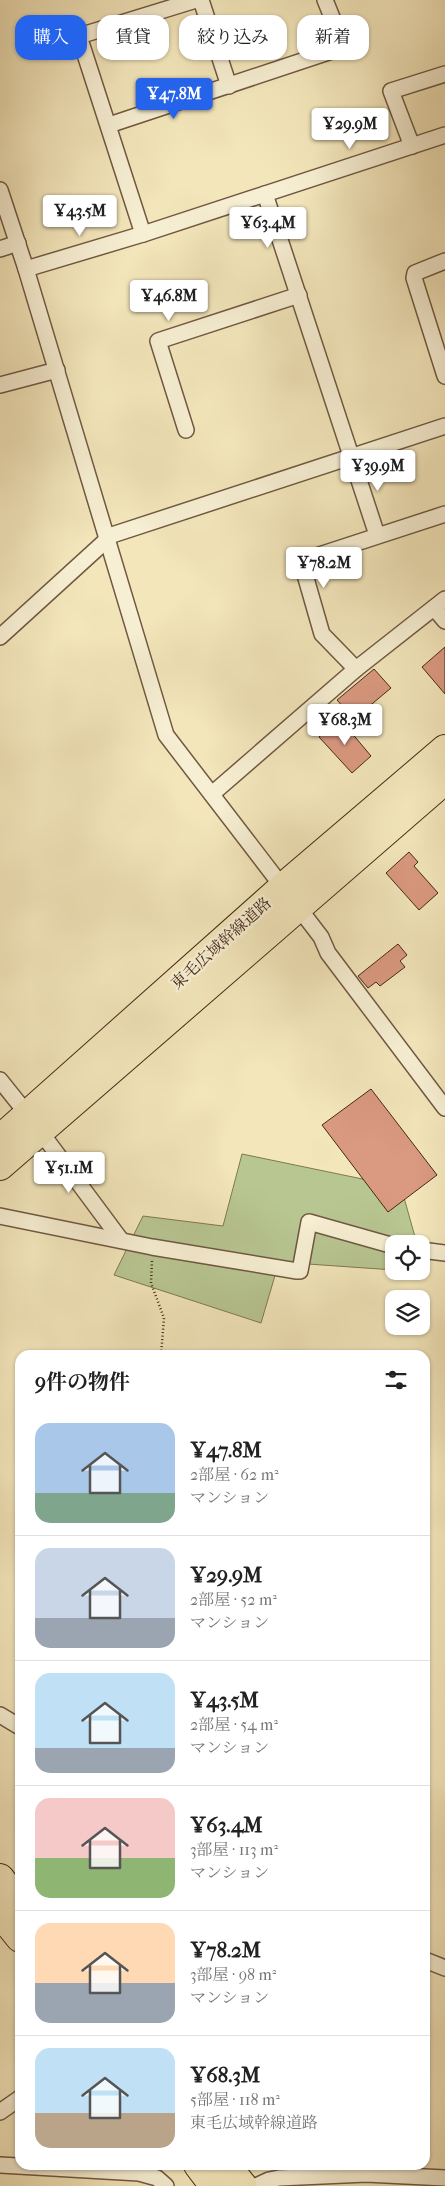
<!DOCTYPE html>
<html lang="ja">
<meta charset="utf-8">
<style>
:root{--surface:#fff;--page:#f2f2f2;--text:#222;--muted:#767676;--line:#e0e0e0;--accent:#2563eb}
body{margin:0;font-family:"IM FELL French Canon","Noto Serif JP",serif;background:var(--page);color:var(--text);height:100vh;display:flex;flex-direction:column;font-size:19px;white-space:nowrap}
*{box-sizing:border-box;margin:0}
p{font-size:16px;color:var(--muted)}
.icon{flex:none;width:28px;height:28px;fill:none;stroke:currentColor;stroke-width:2;stroke-linecap:round;stroke-linejoin:round}
.map{position:relative;flex:1;overflow:hidden}
.drawer{position:absolute;left:15px;top:1350px;width:415px;height:820px;display:flex;flex-direction:column;background:var(--surface);border-radius:15px;box-shadow:0 1px 4px #0004}
.drawer>*{flex:none}
.top-card{position:absolute;left:15px;top:15px;width:415px;height:45px;display:flex;gap:10px}
.buttons{position:absolute;left:385px;top:1235px;display:grid;gap:10px}
.buttons a{display:grid;place-items:center;width:45px;height:45px;border-radius:10px;background:var(--surface);box-shadow:0 1px 4px #0004;font-size:25px}
.price{position:absolute;translate:-50% -42px;padding:0 11px;border-radius:5px;background:#fff;color:#222;font-size:16px;line-height:32px;filter:drop-shadow(0 1px 2px #0008)}
.price::after{content:'';position:absolute;left:50%;top:30px;width:15px;height:11px;margin-left:-8px;background:inherit;clip-path:polygon(0 0,100% 0,50% 100%)}
.price.active{background:var(--accent);color:#fff}
ul{padding:0;list-style:none}
li{display:flex;align-items:center;gap:15px;height:125px;padding:0 20px}
li+li{border-top:1px solid var(--line)}
li span{display:grid;place-items:center;flex:none;width:140px;height:100px;border-radius:15px;color:#555}
li>.icon{margin-inline-start:auto}
span .icon{width:60px;height:60px;fill:#fffc;stroke-width:1}
li b{font-size:21px}
h2{display:flex;justify-content:space-between;align-items:center;height:60px;padding:0 20px;font-size:21px}
.chip{padding:0 18px;border-radius:15px;background:var(--surface);box-shadow:0 1px 4px #0004;font-size:18px;line-height:45px}
.chip.active{background:var(--accent);color:#fff}
.map>svg:first-child{display:block}
.green{fill:#b8c692;stroke:#7e7855}
.building{fill:#da9981;stroke:#442918}
.lines{fill:none;stroke-linecap:round;stroke-linejoin:round}
.street-casing{stroke:#705841;stroke-width:18}
.highway-casing{stroke:#442918;stroke-width:30}
.path{stroke:#442918;stroke-width:2.5;stroke-dasharray:1 2.5;stroke-linecap:butt}
.street{stroke:#f7efd3;stroke-width:15}
.highway{stroke:#f3e6bb;stroke-width:28}
.labels{text-anchor:middle;dominant-baseline:central;stroke-width:5;stroke-linejoin:round;paint-order:stroke}
.street-label{font-size:16px;fill:#442918;stroke:#f7efd3}
</style>
<div class="map">
<svg width="445" height="2186" viewBox="0 0 445 2186">
<rect width="100%" height="100%" fill="#f3e6bb"/>
<filter id="stains"><feTurbulence type="fractalNoise" baseFrequency=".004" numOctaves="4"/><feColorMatrix values="0 0 0 0 .2 0 0 0 0 .09 0 0 0 0 .02 0 0 0 .5 -.17"/></filter>
<radialGradient id="worn" r=".72"><stop offset=".6" stop-color="#630" stop-opacity="0"/><stop offset="1" stop-color="#630" stop-opacity=".3"/></radialGradient>
<path class="green" d="M 242,1154 L 401,1187 L 417,1244 L 394,1244 L 394,1270 L 279,1262 L 261,1323 L 114,1275 L 143,1216 L 223,1226 Z"/>
<g class="building">
<path d="M 445,647 L 445,694 L 422,667 Z"/>
<path d="M 374,669 L 391,688 L 354,719 L 337,700 Z"/>
<path d="M 340,719 L 371,756 L 352,773 L 319,737 Z"/>
<path d="M 409,852 L 418,862 L 414,866 L 438,893 L 419,910 L 386,873 Z"/>
<path d="M 398,944 L 407,955 L 400,961 L 405,967 L 380,986 L 376,982 L 368,988 L 358,976 Z"/>
<path d="M 371,1089 L 437,1175 L 388,1212 L 322,1125 Z"/>
</g>
<g class="lines">
<g class="street-casing">
<g id="street">
<path d="M 201,0 L 229,86"/>
<path d="M 109,125 L 344,47 L 325,0"/>
<path d="M 412,146 L 391,91 L 445,74"/>
<path d="M 0,190 L 26,269 L 166,735 L 321,937 L 328,953 L 445,1108"/>
<path d="M 265,194 L 377,535"/>
<path d="M 143,234 L 79,36 L 196,0"/>
<path d="M 0,249 L 18,243"/>
<path d="M 445,261 L 415,273 L 414,278 L 445,376"/>
<path d="M 26,269 L 143,234 L 445,135"/>
<path d="M 0,385 L 57,370"/>
<path d="M 186,430 L 158,341 L 299,295"/>
<path d="M 434,608 L 445,621"/>
<path d="M 0,637 L 112,535 L 445,426"/>
<path d="M 356,669 L 322,634 L 301,561 L 445,514"/>
<path d="M 212,794 L 356,669 L 445,599"/>
<path d="M 0,1080 L 28,1115"/>
<path d="M 40,1131 L 121,1240"/>
<path d="M 0,1216 L 152,1247 L 297,1271 L 300,1271 L 309,1222 L 394,1246"/>
<path d="M 421,1250 L 445,1253"/>
<path d="M 0,1715 L 20,1727"/>
<path d="M 425,1960 L 445,1968"/>
<path d="M 0,2112 L 20,2098"/>
<path d="M 0,2165 L 139,2173 L 157,2178 L 166,2186"/>
<path d="M 256,2186 L 269,2180 L 279,2178 L 366,2174 L 445,2178"/>
</g>
</g>
<g class="highway-casing">
<g id="highway">
<path d="M 0,1139 L 282,888 L 445,749"/>
<path d="M 0,1166 L 445,780"/>
<path d="M 0,1878 L 20,1905"/>
<path d="M 0,1913 L 20,1938"/>
<path d="M 198,2165 L 214,2186"/>
<path d="M 226,2165 L 243,2186"/>
</g>
</g>
<path class="path" d="M 152,1261 L 151,1283 L 164,1318 L 161,1355"/>
<use href="#street" class="street"/>
<use href="#highway" class="highway"/>
</g>
<g class="labels">
<g class="street-label">
<text transform="translate(221 943) rotate(-42)">東毛広域幹線道路</text>
</g>
</g>
<rect width="100%" height="100%" filter="url(#stains)"/>
<rect width="100%" height="100%" fill="url(#worn)"/>
</svg>
<div class="buttons">
<a><svg class="icon" aria-label="locate" viewBox="0 0 24 24"><circle cx="12" cy="12" r="6"/><path d="M12 2v4M12 18v4M2 12h4M18 12h4"/></svg></a>
<a><svg class="icon" aria-label="layers" viewBox="0 0 24 24"><path d="M12 4l9 5-9 5-9-5zM3 14l9 5 9-5"/></svg></a>
</div>
<b class="price active" style="left:174px;top:120px">¥47.8M</b>
<b class="price" style="left:350px;top:150px">¥29.9M</b>
<b class="price" style="left:80px;top:237px">¥43.5M</b>
<b class="price" style="left:268px;top:249px">¥63.4M</b>
<b class="price" style="left:169px;top:322px">¥46.8M</b>
<b class="price" style="left:378px;top:492px">¥39.9M</b>
<b class="price" style="left:324px;top:589px">¥78.2M</b>
<b class="price" style="left:345px;top:746px">¥68.3M</b>
<b class="price" style="left:69px;top:1194px">¥51.1M</b>
<div class="top-card">
<a class="chip active">購入</a>
<a class="chip">賃貸</a>
<a class="chip">絞り込み</a>
<a class="chip">新着</a>
</div>
<section class="drawer">
<h2>9件の物件<svg class="icon" aria-label="filters" viewBox="0 0 24 24"><path d="M4 7h16M4 17h16"/><circle cx="9" cy="7" r="2"/><circle cx="15" cy="17" r="2"/></svg></h2>
<ul>
<li><span style="background:linear-gradient(#a9c7e8 70%,#7fa58c 0)"><svg class="icon" aria-label="home" viewBox="0 0 24 24"><path d="M3 11l9-7 9 7M6 9v11h12V9"/></svg></span><div><b>¥47.8M</b><p>2部屋 · 62 m²</p><p>マンション</p></div></li>
<li><span style="background:linear-gradient(#c9d6e8 70%,#9aa5b1 0)"><svg class="icon" aria-label="home" viewBox="0 0 24 24"><path d="M3 11l9-7 9 7M6 9v11h12V9"/></svg></span><div><b>¥29.9M</b><p>2部屋 · 52 m²</p><p>マンション</p></div></li>
<li><span style="background:linear-gradient(#bfe0f5 75%,#9aa5b1 0)"><svg class="icon" aria-label="home" viewBox="0 0 24 24"><path d="M3 11l9-7 9 7M6 9v11h12V9"/></svg></span><div><b>¥43.5M</b><p>2部屋 · 54 m²</p><p>マンション</p></div></li>
<li><span style="background:linear-gradient(#f6c9c9 60%,#8fb573 0)"><svg class="icon" aria-label="home" viewBox="0 0 24 24"><path d="M3 11l9-7 9 7M6 9v11h12V9"/></svg></span><div><b>¥63.4M</b><p>3部屋 · 113 m²</p><p>マンション</p></div></li>
<li><span style="background:linear-gradient(#ffd9b3 60%,#9aa5b1 0)"><svg class="icon" aria-label="home" viewBox="0 0 24 24"><path d="M3 11l9-7 9 7M6 9v11h12V9"/></svg></span><div><b>¥78.2M</b><p>3部屋 · 98 m²</p><p>マンション</p></div></li>
<li><span style="background:linear-gradient(#bfe0f5 65%,#b9a48a 0)"><svg class="icon" aria-label="home" viewBox="0 0 24 24"><path d="M3 11l9-7 9 7M6 9v11h12V9"/></svg></span><div><b>¥68.3M</b><p>5部屋 · 118 m²</p><p>東毛広域幹線道路</p></div></li>
</ul>
</section>
</div>
